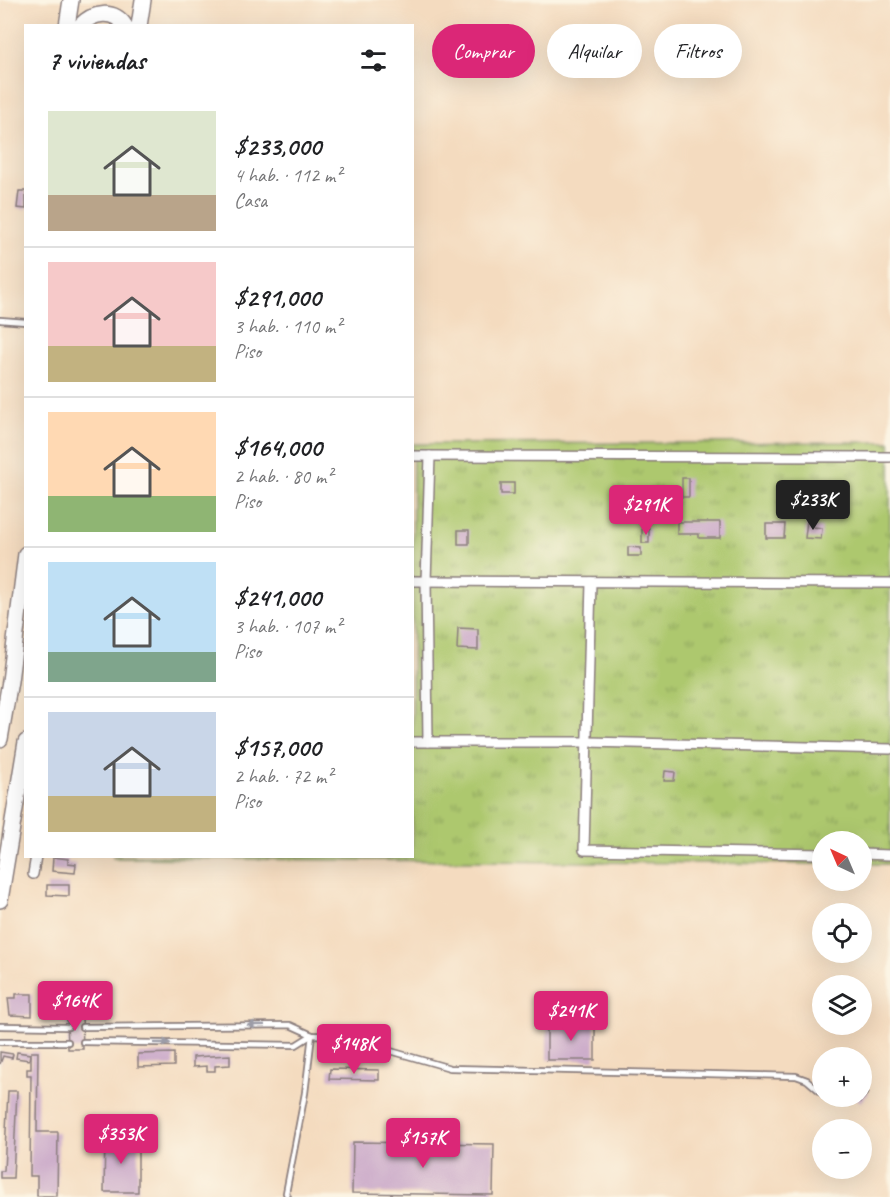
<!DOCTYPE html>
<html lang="es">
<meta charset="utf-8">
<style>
:root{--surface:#fff;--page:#f2f2f2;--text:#202124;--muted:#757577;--line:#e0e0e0;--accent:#db2777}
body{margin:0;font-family:Caveat,sans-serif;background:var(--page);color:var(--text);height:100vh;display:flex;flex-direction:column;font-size:22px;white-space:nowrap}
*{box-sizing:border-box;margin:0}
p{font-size:20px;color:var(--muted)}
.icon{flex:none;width:33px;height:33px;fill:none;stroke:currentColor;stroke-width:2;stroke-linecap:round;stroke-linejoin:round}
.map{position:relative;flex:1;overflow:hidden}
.details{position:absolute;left:24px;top:24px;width:390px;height:834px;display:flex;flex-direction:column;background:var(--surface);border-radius:0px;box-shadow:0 6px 24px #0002}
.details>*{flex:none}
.top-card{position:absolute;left:432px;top:24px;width:368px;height:54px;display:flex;gap:12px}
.needle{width:39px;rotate:316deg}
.controls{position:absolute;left:812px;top:831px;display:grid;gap:12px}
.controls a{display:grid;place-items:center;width:60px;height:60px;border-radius:50%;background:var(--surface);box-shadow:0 6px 24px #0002;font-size:30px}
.price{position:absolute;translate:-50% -51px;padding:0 14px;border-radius:6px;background:var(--accent);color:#fff;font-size:20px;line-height:39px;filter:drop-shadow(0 2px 3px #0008)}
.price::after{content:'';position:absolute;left:50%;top:36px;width:18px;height:14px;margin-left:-9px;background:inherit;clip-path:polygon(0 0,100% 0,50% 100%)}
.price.active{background:#222;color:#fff}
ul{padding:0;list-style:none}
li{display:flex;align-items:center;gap:18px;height:150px;padding:0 24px}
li+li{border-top:2px solid var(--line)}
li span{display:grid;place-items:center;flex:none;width:168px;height:120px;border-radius:0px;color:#555}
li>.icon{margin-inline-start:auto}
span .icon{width:72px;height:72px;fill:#fffc;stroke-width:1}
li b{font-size:26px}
h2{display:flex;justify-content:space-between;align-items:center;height:72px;padding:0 24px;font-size:26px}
.tag{padding:0 21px;border-radius:27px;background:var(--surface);box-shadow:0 6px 24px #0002;font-size:21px;line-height:54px}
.tag.active{background:var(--accent);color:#fff}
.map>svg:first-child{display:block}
.grass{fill:url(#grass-tufts);stroke:#687554;stroke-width:1.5}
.building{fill:#c8a6c8}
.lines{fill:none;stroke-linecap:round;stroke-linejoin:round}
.service-casing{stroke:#8b7e7d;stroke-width:8}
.minor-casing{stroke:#8b7e7d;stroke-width:12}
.trunk-casing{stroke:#8b7e7d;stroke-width:18}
.service{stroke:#fff;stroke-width:4.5}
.minor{stroke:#fff;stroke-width:9}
.trunk{stroke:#fff;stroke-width:15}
.oneway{fill:#9c9ca7}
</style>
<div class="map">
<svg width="890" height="1197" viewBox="0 0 890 1197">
<defs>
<pattern id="grass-tufts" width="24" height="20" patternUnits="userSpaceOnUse" patternTransform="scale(1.5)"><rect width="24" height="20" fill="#adc86e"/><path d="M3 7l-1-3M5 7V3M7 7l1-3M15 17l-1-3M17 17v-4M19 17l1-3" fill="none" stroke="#8ca25c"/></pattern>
</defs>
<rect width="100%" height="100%" fill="#fcf5e5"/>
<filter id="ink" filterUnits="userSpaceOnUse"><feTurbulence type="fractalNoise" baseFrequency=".0167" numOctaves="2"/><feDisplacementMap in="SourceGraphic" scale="12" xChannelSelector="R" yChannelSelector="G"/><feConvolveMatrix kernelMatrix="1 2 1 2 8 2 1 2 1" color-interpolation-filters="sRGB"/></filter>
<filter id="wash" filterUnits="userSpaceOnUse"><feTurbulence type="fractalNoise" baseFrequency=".008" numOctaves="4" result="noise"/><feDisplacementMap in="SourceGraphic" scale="24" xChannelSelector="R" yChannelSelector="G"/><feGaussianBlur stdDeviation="1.35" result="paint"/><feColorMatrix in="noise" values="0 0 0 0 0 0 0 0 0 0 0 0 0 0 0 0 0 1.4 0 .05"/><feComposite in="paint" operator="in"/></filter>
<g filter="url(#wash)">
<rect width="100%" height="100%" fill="#f4dbbf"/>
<path class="grass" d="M 890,442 L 890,864 L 861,864 L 861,842 L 822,842 L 822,864 L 113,858 L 113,856 L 412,856 L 413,444 Z"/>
<g id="blocks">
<g class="building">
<path d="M 19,191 L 26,191 L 26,209 L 17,208 Z"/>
<rect x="682" y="478" width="7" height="19"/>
<rect x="501" y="483" width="13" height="11"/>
<path d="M 652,491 L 661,491 L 662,508 L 652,509 Z"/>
<path d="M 807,520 L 814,521 L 813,527 L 822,528 L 821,539 L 805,538 Z"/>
<path d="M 677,522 L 720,522 L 720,538 L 699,538 L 699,534 L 677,534 Z"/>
<path d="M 766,524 L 785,524 L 784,538 L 766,538 Z"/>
<rect x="642" y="528" width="7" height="15"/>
<rect x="458" y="530" width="11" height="14"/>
<path d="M 628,547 L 641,548 L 641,556 L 628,556 Z"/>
<path d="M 458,628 L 478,629 L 478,650 L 457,649 Z"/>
<path d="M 665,771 L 675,772 L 674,781 L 664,781 Z"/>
<path d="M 53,857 L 68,859 L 68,863 L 76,864 L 75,873 L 52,871 Z"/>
<path d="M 47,885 L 69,885 L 69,896 L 47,895 Z"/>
<path d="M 16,994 L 32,994 L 32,1016 L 10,1015 L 8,998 L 16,998 Z"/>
<path d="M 67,1015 L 82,1015 L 83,1049 L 68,1049 Z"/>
<rect x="547" y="1024" width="48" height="36"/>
<path d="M 0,1052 L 13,1054 L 12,1058 L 3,1056 L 0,1064 Z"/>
<path d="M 17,1052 L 30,1054 L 29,1060 L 16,1058 Z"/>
<path d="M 31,1052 L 38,1052 L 37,1132 L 58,1132 L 57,1196 L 37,1196 L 37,1176 L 30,1176 L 31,1075 L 27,1075 L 27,1069 L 31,1069 Z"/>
<path d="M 174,1053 L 174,1066 L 138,1067 L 138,1054 Z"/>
<path d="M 230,1055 L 230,1065 L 215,1066 L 215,1071 L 207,1071 L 207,1066 L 193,1067 L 193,1057 Z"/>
<path d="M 330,1069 L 379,1070 L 379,1080 L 329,1079 Z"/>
<path d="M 861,1085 L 869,1093 L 860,1102 L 855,1096 L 861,1096 Z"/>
<path d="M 8,1091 L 17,1091 L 13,1178 L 0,1178 L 0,1171 L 4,1171 Z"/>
<path d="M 105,1137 L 138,1137 L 138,1192 L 104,1192 Z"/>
<path d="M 353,1142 L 494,1144 L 493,1195 L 352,1193 Z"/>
</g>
</g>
</g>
<g filter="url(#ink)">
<use href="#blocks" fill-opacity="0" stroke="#8b7e7d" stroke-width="1.5"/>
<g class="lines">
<g class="service-casing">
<g id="service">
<path d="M 0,320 L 26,322"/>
<path d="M 0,1026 L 68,1027"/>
<path d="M 82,1027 L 290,1025 L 312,1035 L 338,1036 L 450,1068 L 796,1076 L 807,1080 L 822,1093"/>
<path d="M 0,1042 L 68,1042"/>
<path d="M 83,1042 L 296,1045 L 312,1035"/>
<path d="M 826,1096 L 828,1098"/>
<path d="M 288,1197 L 286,1193 L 305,1093 L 312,1035"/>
</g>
</g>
<g class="minor-casing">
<g id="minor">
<path d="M 412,456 L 890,457"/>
<path d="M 412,581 L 890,583"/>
<path d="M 591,582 L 584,850 L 822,854"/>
<path d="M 412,742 L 588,742 L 890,749"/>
<path d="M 428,742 L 426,581 L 430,456"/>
<path d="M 861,854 L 890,855"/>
<path d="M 33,874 L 36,856"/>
</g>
</g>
<g class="trunk-casing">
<g id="trunk">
<path d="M 67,26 L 71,0"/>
<path d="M 80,26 C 93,12 114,9 125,26"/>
<path d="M 139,26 L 143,0"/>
<path d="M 0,739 L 10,681 L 26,554"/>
<path d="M 0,900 L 26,742"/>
</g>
</g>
<use href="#service" class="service"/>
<use href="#minor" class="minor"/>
<use href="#trunk" class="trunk"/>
</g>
<defs><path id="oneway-solid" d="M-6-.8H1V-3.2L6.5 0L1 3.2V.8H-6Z" transform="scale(1.5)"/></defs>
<g class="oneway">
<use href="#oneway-solid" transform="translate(256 1025) rotate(179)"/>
<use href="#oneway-solid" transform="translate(162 1043) rotate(1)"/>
</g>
</g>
</svg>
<div class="controls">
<a><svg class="needle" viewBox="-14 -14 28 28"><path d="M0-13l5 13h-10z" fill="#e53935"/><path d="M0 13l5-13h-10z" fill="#757577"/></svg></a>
<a><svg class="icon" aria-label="locate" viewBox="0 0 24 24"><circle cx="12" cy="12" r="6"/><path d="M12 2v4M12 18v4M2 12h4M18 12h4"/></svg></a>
<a><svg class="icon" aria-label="layers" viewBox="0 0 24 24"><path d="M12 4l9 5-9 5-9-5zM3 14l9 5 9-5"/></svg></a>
<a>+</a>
<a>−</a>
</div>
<b class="price active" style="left:813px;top:531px">$233K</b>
<b class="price" style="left:646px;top:536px">$291K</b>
<b class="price" style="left:75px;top:1032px">$164K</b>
<b class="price" style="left:571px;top:1042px">$241K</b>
<b class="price" style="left:354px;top:1075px">$148K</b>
<b class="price" style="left:121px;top:1165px">$353K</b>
<b class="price" style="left:423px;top:1169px">$157K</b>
<div class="top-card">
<a class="tag active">Comprar</a>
<a class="tag">Alquilar</a>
<a class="tag">Filtros</a>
</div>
<section class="details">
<h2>7 viviendas<svg class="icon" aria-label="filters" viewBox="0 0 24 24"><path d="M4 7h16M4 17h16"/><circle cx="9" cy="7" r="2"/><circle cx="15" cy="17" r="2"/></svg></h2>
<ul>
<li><span style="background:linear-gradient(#dfe7d0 70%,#b9a48a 0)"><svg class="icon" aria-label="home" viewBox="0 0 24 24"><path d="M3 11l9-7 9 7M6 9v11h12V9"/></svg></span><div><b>$233,000</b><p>4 hab. · 112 m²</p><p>Casa</p></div></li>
<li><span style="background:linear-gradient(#f6c9c9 70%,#c2b280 0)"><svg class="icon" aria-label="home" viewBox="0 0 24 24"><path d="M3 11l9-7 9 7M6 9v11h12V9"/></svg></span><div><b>$291,000</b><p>3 hab. · 110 m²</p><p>Piso</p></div></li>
<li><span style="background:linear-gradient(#ffd9b3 70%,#8fb573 0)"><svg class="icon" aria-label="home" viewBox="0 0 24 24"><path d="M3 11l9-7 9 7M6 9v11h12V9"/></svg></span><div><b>$164,000</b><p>2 hab. · 80 m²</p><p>Piso</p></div></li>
<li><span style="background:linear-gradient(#bfe0f5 75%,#7fa58c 0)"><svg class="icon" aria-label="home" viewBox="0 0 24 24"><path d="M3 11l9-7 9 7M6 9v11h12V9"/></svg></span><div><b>$241,000</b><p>3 hab. · 107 m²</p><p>Piso</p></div></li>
<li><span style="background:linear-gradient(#c9d6e8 70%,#c2b280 0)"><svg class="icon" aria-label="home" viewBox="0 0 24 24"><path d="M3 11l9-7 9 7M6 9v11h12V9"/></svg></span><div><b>$157,000</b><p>2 hab. · 72 m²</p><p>Piso</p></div></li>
</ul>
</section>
</div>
